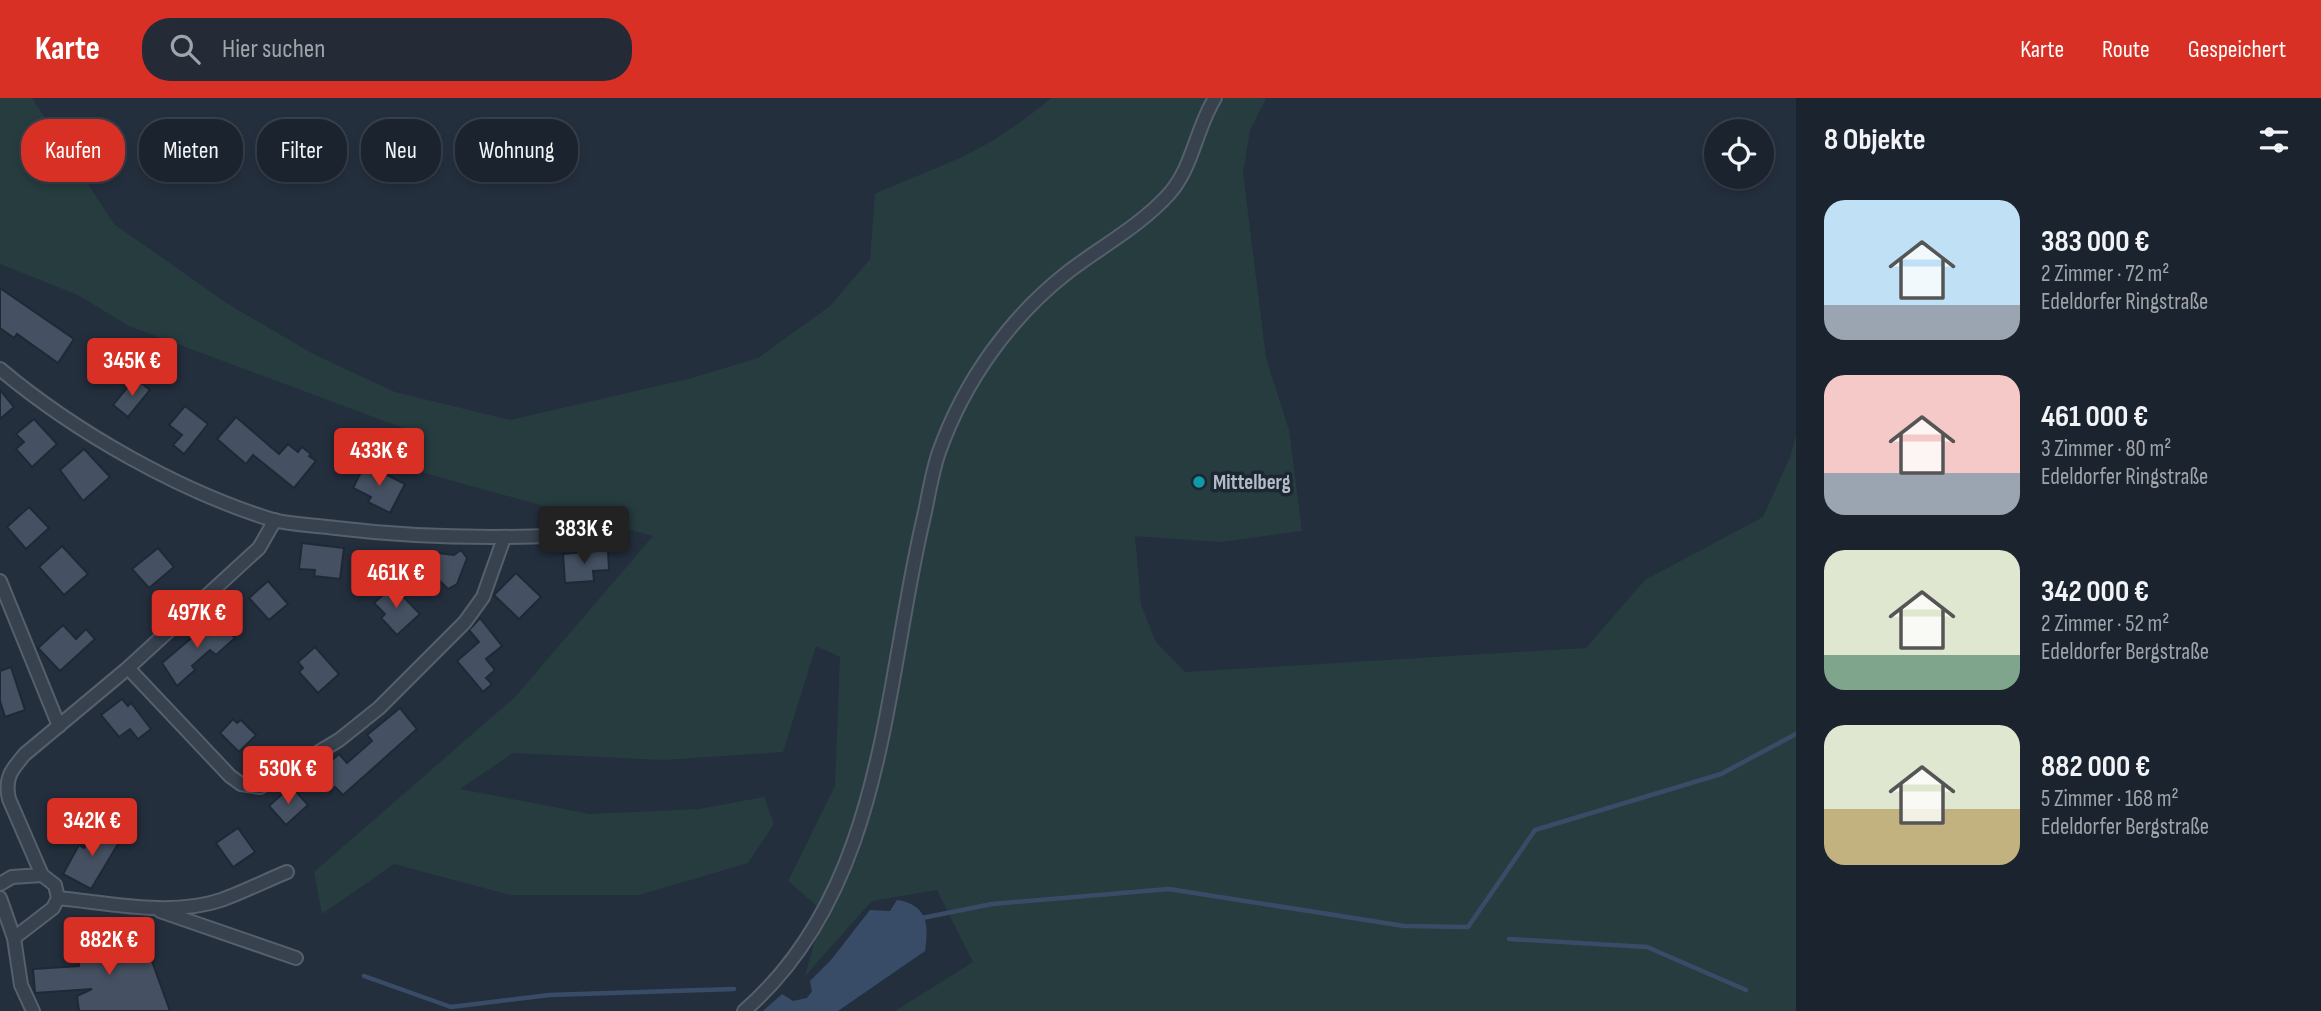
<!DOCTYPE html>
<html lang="de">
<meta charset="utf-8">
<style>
:root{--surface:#1b232e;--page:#242b36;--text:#f1f3f6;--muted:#a0a4aa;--line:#39404a;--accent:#d93025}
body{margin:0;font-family:"Sofia Sans Condensed",sans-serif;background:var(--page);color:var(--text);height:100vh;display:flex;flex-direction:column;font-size:26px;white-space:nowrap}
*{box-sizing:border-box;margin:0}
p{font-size:23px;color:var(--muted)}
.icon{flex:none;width:38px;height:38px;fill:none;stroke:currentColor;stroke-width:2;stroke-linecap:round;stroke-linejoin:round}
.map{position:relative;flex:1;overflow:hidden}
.panel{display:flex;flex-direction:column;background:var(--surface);width:525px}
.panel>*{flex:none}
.top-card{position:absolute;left:21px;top:21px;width:665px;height:63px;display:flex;gap:14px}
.buttons{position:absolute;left:1704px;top:21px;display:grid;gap:14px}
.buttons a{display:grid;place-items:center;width:70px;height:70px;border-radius:50%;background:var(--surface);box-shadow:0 4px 10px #0003,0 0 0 2px var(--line);font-size:35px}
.price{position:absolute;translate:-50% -60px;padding:0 16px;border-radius:7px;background:var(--accent);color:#fff;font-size:23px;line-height:46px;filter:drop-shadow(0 2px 4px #0008)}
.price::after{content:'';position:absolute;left:50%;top:42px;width:21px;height:16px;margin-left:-10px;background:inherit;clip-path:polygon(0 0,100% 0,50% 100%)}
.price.selected{background:#222;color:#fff}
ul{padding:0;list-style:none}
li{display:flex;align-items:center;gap:21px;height:175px;padding:0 28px}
li span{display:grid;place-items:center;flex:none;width:196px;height:140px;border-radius:21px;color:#555}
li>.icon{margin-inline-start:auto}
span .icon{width:84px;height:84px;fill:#fffc;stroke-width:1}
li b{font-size:30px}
h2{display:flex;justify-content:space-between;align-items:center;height:84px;padding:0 28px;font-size:30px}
.chip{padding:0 24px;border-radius:28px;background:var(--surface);box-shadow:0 4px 10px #0003,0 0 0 2px var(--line);font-size:24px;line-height:63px}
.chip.selected{background:var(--accent);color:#fff}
header{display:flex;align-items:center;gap:42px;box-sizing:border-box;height:98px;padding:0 35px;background:var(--accent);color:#fff}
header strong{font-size:33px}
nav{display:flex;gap:38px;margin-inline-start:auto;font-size:24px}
.search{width:490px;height:63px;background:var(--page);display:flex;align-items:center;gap:18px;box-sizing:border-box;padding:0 24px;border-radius:28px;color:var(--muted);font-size:26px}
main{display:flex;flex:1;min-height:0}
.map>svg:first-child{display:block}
.green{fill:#263c3f}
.water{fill:#394c67}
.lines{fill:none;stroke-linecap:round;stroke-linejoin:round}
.stream{stroke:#394c67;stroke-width:4.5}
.building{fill:#455162;stroke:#1f2835;stroke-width:2}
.street-casing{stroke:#565f6c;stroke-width:16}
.street{stroke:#38414e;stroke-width:12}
.culture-dot{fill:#0f9aa8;stroke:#1d2633;stroke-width:2.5}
.labels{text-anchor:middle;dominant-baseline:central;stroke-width:7;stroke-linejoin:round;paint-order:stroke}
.poi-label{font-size:21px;font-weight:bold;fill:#b4bcc9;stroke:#1d2633;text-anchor:start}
</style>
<header>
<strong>Karte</strong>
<div class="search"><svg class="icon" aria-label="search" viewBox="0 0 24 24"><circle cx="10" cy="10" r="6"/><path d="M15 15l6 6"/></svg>Hier suchen</div>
<nav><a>Karte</a><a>Route</a><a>Gespeichert</a></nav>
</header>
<main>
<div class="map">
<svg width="1796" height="913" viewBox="0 0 1796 913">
<rect width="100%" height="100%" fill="#242f3e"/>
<path class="green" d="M 0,0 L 32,0 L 114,126 L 228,206 L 315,257 L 395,294 L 510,322 L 692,280 L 758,260 L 830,208 L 870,161 L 875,96 C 902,83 929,74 955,62 C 989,47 1023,24 1051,0 L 1266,0 L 1250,32 L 1243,75 L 1266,260 L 1289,332 L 1302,433 L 1220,444 L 1135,438 L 1141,507 L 1156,544 L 1185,574 L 1586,550 L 1645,482 L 1763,419 L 1791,357 L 1796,337 L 1796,913 L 895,913 L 973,864 L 937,792 L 872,803 L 805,878 L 823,813 L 788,783 L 835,688 L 840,559 L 816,548 L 783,654 L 664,662 L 513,655 L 460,691 L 590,716 L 699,711 L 764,699 L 774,726 L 748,765 L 639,797 L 510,797 L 394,766 L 322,816 L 314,774 L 515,599 L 653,438 L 424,375 L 411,333 L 129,228 L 78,197 L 0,166 Z"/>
<path class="water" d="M 897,802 C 928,807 929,827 925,853 L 838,913 L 763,913 L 782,896 L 793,903 L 807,900 L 812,893 L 810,883 L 831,862 L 870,812 L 890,813 Z"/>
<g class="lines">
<g class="stream">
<path d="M 922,820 L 992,806 L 1169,791 L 1404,828 L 1468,829 L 1535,732 L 1721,676 L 1796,636"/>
<path d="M 1509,841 L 1647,849 L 1746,892"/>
<path d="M 364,878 L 451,909 L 549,897 L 734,891"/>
</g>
</g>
<g class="building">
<path d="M 0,190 L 74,241 L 58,265 L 17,236 L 14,240 L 0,230 Z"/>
<path d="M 135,280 L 150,292 L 128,319 L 113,307 Z"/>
<path d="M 0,292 L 14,309 L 0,321 Z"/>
<path d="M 185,308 L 208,326 L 184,356 L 173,347 L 182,337 L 169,327 Z"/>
<path d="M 236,319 L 279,356 L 288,346 L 298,354 L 302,349 L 311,356 L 309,358 L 316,363 L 294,390 L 253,357 L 246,366 L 217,341 Z"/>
<path d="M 34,321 L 57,346 L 32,369 L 16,351 L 24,344 L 16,336 Z"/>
<path d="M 84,351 L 110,379 L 83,403 L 60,372 Z"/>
<path d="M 365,366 L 405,386 L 390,415 L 368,404 L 371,399 L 353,390 Z"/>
<path d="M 29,409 L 49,430 L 26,451 L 7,429 Z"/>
<path d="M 302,445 L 344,450 L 340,481 L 314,478 L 315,472 L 299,471 Z"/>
<path d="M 62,448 L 88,476 L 64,497 L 39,469 Z"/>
<path d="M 158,450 L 174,469 L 149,490 L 132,471 Z"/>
<path d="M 461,452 L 467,460 L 457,486 L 448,491 L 439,482 L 425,479 L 425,468 L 420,468 L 421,456 L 429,457 L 429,454 L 454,457 Z"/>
<path d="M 608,452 L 609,472 L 593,473 L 594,483 L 565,485 L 563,456 Z"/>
<path d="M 516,475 L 541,499 L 519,521 L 494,497 Z"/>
<path d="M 268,483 L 288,506 L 269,522 L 249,500 Z"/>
<path d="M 393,488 L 420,516 L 397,537 L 381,520 L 385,516 L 374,505 Z"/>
<path d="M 216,519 L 235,540 L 216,557 L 210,552 L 192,568 L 195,572 L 177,588 L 162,565 Z"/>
<path d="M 480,520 L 502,548 L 486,561 L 495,572 L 486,580 L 492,586 L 483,594 L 457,563 L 479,544 L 469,532 Z"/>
<path d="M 63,527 L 76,541 L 86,531 L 95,541 L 60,573 L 38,550 Z"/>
<path d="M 315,549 L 339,576 L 318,595 L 299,574 L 303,570 L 298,564 Z"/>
<path d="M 11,569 L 25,612 L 5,619 L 0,603 L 0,573 Z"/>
<path d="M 122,601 L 128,608 L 131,605 L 151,631 L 138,641 L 130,631 L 119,639 L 101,617 Z"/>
<path d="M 400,610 L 417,631 L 343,697 L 335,689 L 330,694 L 315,677 L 339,656 L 347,665 L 372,643 L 367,637 Z"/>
<path d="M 233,621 L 237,625 L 241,622 L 256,637 L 239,654 L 220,635 Z"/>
<path d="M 291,688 L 308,707 L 286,727 L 269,708 Z"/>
<path d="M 96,728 L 121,741 L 91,791 L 63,776 L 79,747 L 84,750 Z"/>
<path d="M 238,730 L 255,754 L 233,769 L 216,745 Z"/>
<path d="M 140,830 L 170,913 L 79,913 L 77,898 L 92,891 L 35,895 L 33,871 L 79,868 L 78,846 L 117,841 L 117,838 Z"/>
</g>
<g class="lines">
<g class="street-casing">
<g id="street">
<path d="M 0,271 C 75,334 179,393 273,422 C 293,427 316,427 336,430 C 426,441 517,441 607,435"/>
<path d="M 0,483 L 59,628"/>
<path d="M 128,570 L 230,678 L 241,686 L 260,689 L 339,642 L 379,610 L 465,524 L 483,499 L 504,440"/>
<path d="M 0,786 L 12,779 L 42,777 L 9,701 C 4,680 12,671 25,656 L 128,570 L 259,450 L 275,422"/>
<path d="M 0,800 L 14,840 L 21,887 L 33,913"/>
<path d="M 58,800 C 110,805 170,819 221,802 C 243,794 265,783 287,774"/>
<path d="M 160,813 L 296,860"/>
<path d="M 14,840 L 53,810 L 58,800 L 55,787 L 42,777"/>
<path d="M 744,913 C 883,793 884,593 922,427 C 928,403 931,377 939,354 C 964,284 1009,220 1068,174 C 1102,148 1140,128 1169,96 C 1193,69 1196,30 1215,0"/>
</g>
</g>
<use href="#street" class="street"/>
</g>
<circle class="culture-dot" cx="1199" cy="384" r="7"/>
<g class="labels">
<g class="poi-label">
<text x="1213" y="384">Mittelberg</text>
</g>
</g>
</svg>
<div class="buttons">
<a><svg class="icon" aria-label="locate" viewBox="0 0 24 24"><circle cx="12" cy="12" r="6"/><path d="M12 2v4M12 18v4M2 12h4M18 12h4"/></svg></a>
</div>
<b class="price" style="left:132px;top:300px">345K €</b>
<b class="price" style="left:379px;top:390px">433K €</b>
<b class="price selected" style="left:584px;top:468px">383K €</b>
<b class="price" style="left:396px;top:512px">461K €</b>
<b class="price" style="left:197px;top:552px">497K €</b>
<b class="price" style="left:288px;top:708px">530K €</b>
<b class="price" style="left:92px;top:760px">342K €</b>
<b class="price" style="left:109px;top:879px">882K €</b>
<div class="top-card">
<a class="chip selected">Kaufen</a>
<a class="chip">Mieten</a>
<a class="chip">Filter</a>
<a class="chip">Neu</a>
<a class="chip">Wohnung</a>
</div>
</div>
<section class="panel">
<h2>8 Objekte<svg class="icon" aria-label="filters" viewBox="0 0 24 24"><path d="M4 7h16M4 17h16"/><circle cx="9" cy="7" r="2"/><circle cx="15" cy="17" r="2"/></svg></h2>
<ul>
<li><span style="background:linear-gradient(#bfe0f5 75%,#9aa5b1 0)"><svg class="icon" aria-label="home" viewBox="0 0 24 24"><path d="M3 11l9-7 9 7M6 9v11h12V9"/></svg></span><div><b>383 000 €</b><p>2 Zimmer · 72 m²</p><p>Edeldorfer Ringstraße</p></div></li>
<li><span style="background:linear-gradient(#f6c9c9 70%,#9aa5b1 0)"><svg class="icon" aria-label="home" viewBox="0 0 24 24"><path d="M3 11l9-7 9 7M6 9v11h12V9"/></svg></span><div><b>461 000 €</b><p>3 Zimmer · 80 m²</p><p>Edeldorfer Ringstraße</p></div></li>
<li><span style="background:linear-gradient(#dfe7d0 75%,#7fa58c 0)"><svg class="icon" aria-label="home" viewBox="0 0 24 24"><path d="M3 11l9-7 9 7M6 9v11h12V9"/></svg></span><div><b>342 000 €</b><p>2 Zimmer · 52 m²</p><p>Edeldorfer Bergstraße</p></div></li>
<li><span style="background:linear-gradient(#dfe7d0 60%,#c2b280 0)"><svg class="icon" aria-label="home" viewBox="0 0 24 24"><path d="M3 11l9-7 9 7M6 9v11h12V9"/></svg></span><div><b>882 000 €</b><p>5 Zimmer · 168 m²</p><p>Edeldorfer Bergstraße</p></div></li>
</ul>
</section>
</main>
